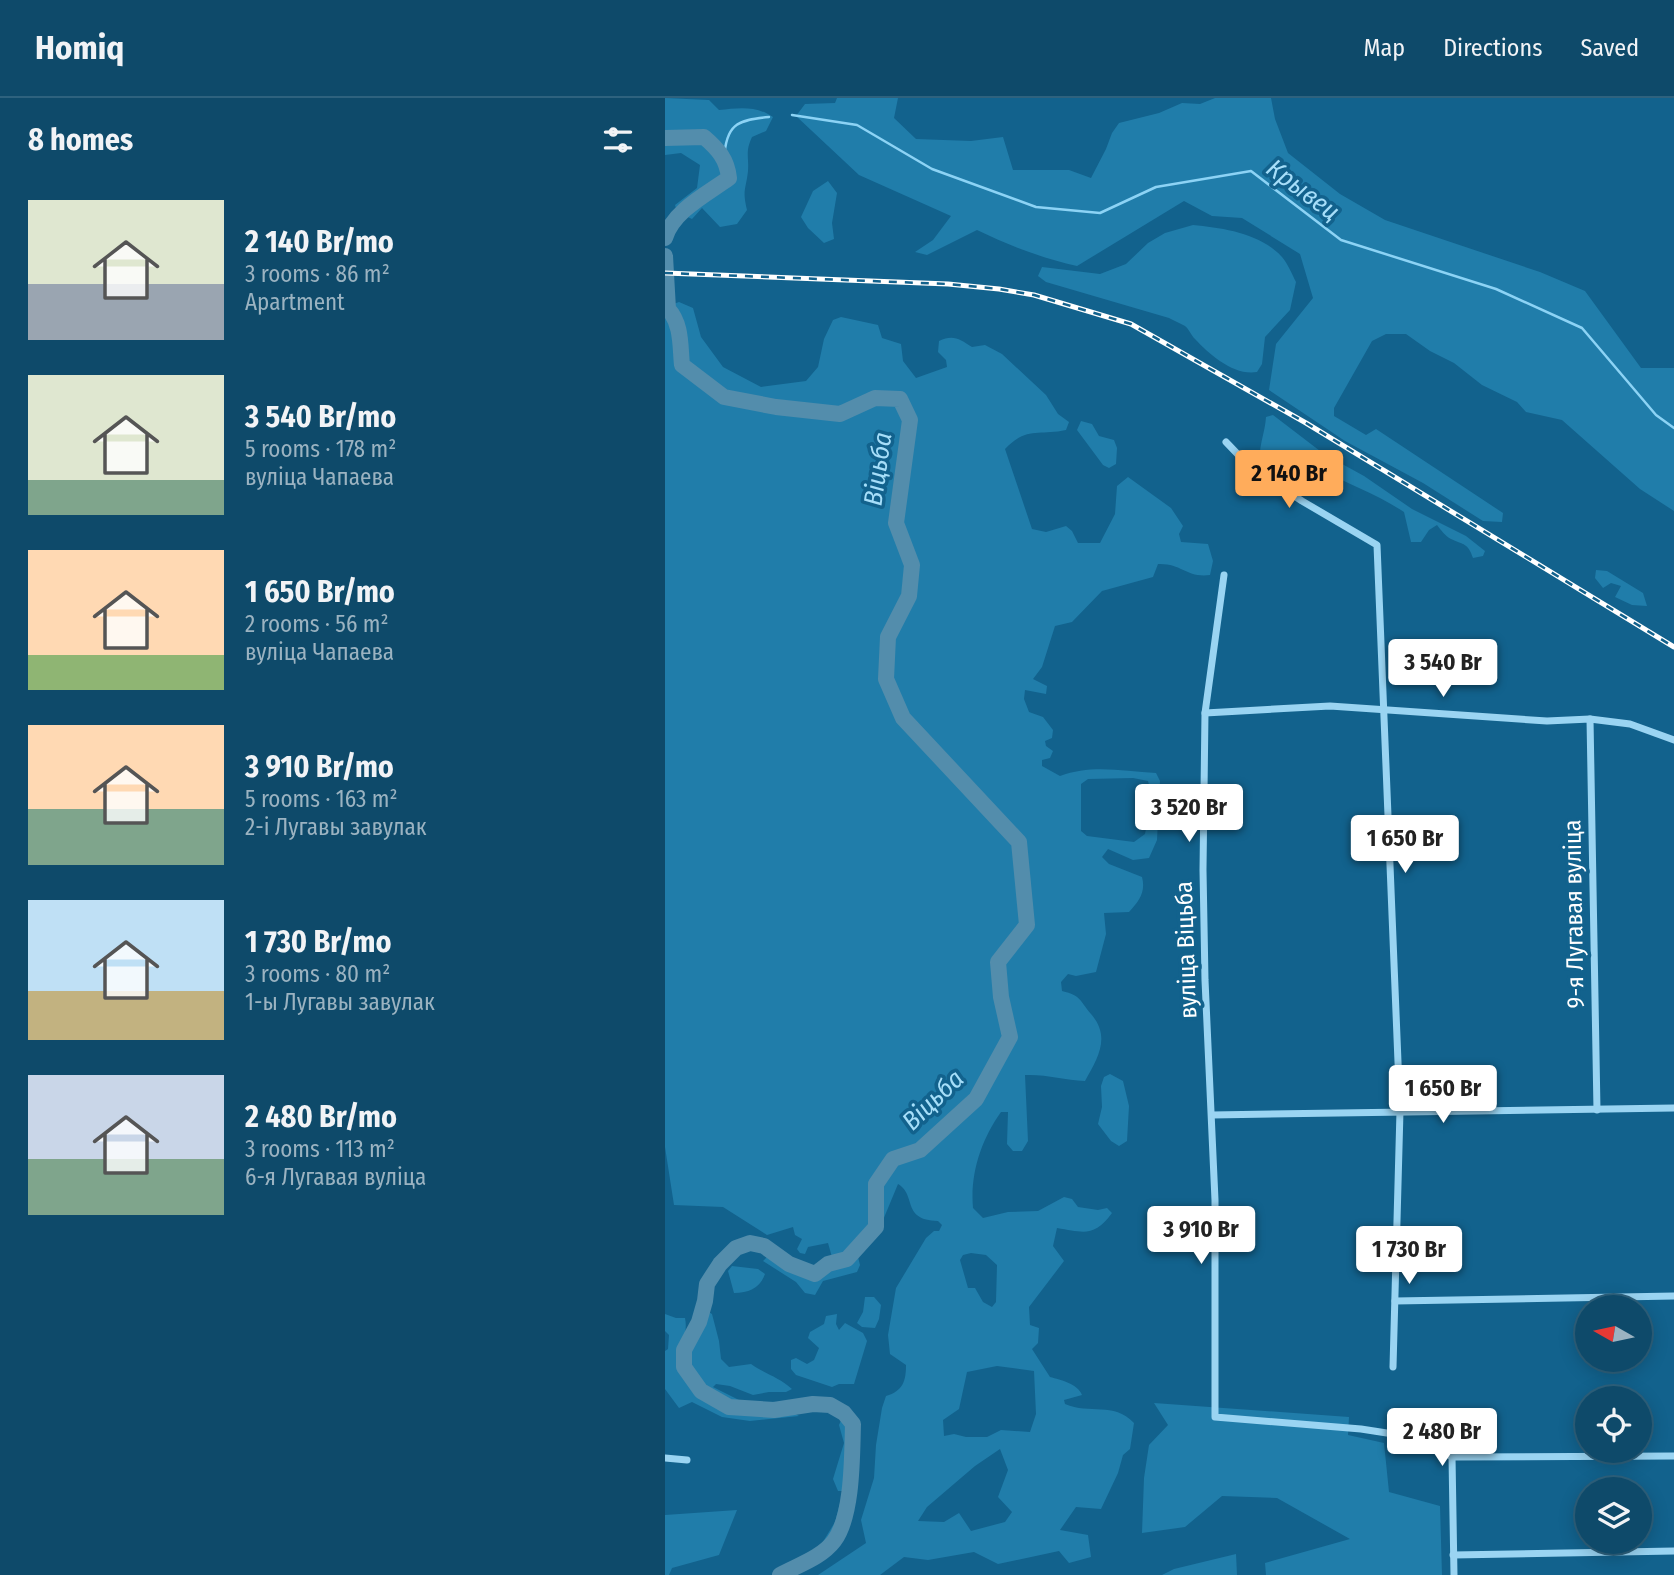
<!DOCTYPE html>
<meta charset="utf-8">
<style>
:root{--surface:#0e4a6a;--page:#1c5472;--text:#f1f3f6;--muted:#9bb3c1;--line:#2e627e;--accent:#ffac5b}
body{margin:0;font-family:"Fira Sans Condensed",sans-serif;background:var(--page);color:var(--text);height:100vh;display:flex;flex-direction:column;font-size:26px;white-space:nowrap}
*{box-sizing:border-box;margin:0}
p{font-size:23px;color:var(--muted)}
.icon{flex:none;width:38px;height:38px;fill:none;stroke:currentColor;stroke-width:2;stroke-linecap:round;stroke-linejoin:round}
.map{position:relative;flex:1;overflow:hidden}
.details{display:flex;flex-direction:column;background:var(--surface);width:665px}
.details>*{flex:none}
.needle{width:46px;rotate:279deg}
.buttons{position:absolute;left:910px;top:1197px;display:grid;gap:14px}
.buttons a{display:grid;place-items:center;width:77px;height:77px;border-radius:50%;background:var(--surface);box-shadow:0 4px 18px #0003,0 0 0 2px var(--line);font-size:35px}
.price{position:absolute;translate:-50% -60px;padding:0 16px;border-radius:7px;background:#fff;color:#222;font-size:23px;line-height:46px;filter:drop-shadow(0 2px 4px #0008)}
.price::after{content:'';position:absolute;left:50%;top:42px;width:21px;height:16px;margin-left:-10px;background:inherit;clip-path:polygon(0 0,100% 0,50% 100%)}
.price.on{background:var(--accent);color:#111}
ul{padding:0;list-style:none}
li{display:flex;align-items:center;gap:21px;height:175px;padding:0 28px}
li span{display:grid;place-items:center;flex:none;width:196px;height:140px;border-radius:0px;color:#555}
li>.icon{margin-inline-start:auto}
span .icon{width:84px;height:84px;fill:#fffc;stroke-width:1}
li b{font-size:30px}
h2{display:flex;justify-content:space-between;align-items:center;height:84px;padding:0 28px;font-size:30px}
header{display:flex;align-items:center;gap:42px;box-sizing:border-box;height:98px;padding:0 35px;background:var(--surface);border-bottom:2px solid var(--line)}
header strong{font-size:33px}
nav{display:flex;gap:38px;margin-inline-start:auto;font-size:24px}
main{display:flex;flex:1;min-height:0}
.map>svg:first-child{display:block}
.green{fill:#207daa;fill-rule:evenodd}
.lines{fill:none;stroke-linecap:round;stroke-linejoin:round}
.stream{stroke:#8cd3f5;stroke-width:2.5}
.river{stroke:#538dac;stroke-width:16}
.street{stroke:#9ad4f2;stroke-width:7}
.rail-casing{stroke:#fff;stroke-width:5}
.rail{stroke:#12628d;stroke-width:2.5;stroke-dasharray:8;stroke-linecap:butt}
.labels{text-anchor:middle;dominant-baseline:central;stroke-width:7;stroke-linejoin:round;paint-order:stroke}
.street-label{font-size:24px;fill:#fff;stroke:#12628d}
.water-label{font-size:26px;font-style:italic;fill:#a6def9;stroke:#12628d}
</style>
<header>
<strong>Homiq</strong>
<nav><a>Map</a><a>Directions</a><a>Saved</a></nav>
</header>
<main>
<section class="details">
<h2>8 homes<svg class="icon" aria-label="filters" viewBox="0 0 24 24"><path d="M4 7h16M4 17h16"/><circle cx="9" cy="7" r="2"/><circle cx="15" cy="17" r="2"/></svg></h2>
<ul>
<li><span style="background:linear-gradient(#dfe7d0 60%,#9aa5b1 0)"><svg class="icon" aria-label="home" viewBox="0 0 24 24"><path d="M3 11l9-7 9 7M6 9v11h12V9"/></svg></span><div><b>2 140 Br/mo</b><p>3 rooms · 86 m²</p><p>Apartment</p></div></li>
<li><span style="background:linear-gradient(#dfe7d0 75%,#7fa58c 0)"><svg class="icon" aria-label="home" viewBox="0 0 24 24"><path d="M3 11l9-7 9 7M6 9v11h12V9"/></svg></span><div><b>3 540 Br/mo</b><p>5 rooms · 178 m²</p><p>вуліца Чапаева</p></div></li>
<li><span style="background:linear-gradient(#ffd9b3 75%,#8fb573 0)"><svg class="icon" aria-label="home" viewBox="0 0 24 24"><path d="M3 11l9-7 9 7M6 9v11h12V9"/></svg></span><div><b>1 650 Br/mo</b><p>2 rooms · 56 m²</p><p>вуліца Чапаева</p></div></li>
<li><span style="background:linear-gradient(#ffd9b3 60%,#7fa58c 0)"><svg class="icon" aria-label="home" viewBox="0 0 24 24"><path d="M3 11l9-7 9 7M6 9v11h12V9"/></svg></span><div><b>3 910 Br/mo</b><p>5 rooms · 163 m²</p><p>2-і Лугавы завулак</p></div></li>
<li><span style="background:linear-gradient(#bfe0f5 65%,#c2b280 0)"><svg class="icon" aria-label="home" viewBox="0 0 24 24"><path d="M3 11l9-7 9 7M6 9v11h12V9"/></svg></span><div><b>1 730 Br/mo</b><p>3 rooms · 80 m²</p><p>1-ы Лугавы завулак</p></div></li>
<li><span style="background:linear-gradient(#c9d6e8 60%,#7fa58c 0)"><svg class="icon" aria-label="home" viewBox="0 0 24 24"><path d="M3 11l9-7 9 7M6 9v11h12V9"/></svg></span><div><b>2 480 Br/mo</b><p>3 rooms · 113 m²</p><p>6-я Лугавая вуліца</p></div></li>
</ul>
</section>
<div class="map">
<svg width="1009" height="1477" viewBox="0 0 1009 1477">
<rect width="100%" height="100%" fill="#12628d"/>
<g class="green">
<path d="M 0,0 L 44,2 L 54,12 C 73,10 90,7 108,19 L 101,33 L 87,39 C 80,54 84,58 83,73 C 81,92 77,91 82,112 L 72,126 L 55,129 L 37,110 L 27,121 L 12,114 L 10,107 L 32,90 L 35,67 L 16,55 L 0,57 Z"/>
<path d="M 172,0 L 233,0 L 229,20 L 251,41 L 306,43 L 338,39 L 348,72 L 404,72 L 426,80 L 441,51 L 447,35 L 454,25 L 494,15 L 517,5 L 535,6 L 550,0 L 606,0 L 610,21 L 623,55 L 675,96 L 720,122 L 875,174 L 920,193 L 976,270 L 1009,270 L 1009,413 L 975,391 L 897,322 L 861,314 L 852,304 L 817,287 L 789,265 L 765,253 L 741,236 L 721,236 L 707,243 L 669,310 L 669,318 L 701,337 L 711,331 L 838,415 L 837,424 L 818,423 L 758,385 L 680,343 L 604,292 L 611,246 L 648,200 L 635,156 L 577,120 L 547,118 L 519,103 L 412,168 C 377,160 345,148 312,132 L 262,157 L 250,154 L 268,142 L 286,118 L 194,77 L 131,18 L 140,6 L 170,5 Z"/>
<path d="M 163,83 L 172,95 L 167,125 L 169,141 L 159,145 L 143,130 L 136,119 L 148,93 Z"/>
<path d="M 528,127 C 558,130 595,135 617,159 C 623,166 627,176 631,184 L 625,212 L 600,239 L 597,266 L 592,274 C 569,278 545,257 530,241 C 526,237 524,231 520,228 C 515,225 509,223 504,220 L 381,184 L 373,178 L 377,169 L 435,176 L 461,166 L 483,145 L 500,135 Z"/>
<path d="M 14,204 L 28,210 L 36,239 L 58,269 L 96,289 L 141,283 L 153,269 L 159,241 L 168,222 L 176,219 L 213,227 L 217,240 L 236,246 L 238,263 L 251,280 L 282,269 L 281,262 L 273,254 L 274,243 C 288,236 295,241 307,249 L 320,247 L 337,256 L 381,297 L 393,316 L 404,324 L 401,332 C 373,338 362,328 340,351 L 367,431 L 381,434 L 401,428 L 407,433 L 413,445 L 435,445 L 450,416 L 452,388 L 463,379 L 506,410 L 518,428 L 514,436 L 516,444 L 543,446 L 548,463 L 545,477 C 521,480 517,465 493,466 L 488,479 L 437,493 L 407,524 L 390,528 L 377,569 L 368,581 L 382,588 L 381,596 L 360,592 L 359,601 L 364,614 L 378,619 L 388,632 L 387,640 L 380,643 L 381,648 L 388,653 L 385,660 L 377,662 L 377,668 L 395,678 C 426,666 458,673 491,675 L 495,683 L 492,742 L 484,760 L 468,762 L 443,751 L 437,759 L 444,766 L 477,779 C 481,794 474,803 464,814 L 439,815 L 441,836 L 431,874 L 411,878 L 403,876 L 396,884 L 397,893 C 417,898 414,902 426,916 C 446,939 433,960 420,983 C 399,982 381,976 360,977 L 363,1043 L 357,1053 L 348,1053 L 342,1046 L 343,1014 L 336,1014 C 316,1042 305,1076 308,1110 L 318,1120 L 343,1114 L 373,1113 L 399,1099 L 407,1101 L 413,1109 L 433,1112 L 442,1110 L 447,1115 C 429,1140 418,1134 392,1130 L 388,1148 L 399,1163 L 364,1209 L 365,1227 L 374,1230 L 373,1245 L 367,1251 L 385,1279 C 396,1282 413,1286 417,1297 L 399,1302 L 400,1306 C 425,1317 448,1303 469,1325 L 465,1351 L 458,1357 L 453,1375 L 436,1411 L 411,1409 L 395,1432 L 423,1437 L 426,1459 L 404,1465 L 394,1453 L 333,1466 L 309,1454 L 263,1462 L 239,1459 L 215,1477 L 153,1477 L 201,1445 L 196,1422 L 209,1380 L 211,1347 L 217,1310 L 221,1298 C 238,1293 241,1283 241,1267 L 225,1256 L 223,1237 L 231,1190 L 261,1140 L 269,1133 L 274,1133 L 277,1127 L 273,1123 C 236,1122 252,1097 233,1086 L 211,1139 L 193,1159 L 195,1167 L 192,1174 L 158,1183 L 150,1197 L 140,1195 L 131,1184 L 98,1163 L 105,1156 L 150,1171 L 167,1159 L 163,1145 L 143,1149 L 140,1156 L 135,1155 L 132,1151 L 137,1141 L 130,1137 L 128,1129 L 102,1137 L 58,1109 L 9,1107 L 0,1049 L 0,209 ZM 468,680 L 483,683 L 487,698 L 480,736 L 469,744 L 422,738 L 416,733 L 416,686 L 423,681 ZM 306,1155 L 321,1157 L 332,1167 L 331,1204 L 327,1209 L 318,1204 L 310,1190 L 303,1190 L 295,1162 L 298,1157 ZM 332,1268 L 369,1273 L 371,1316 L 365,1334 L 336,1332 L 322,1339 L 301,1339 L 289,1336 L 279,1338 L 278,1322 L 294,1311 L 302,1274 ZM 335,1351 L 343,1372 L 333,1399 L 347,1414 L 340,1424 L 306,1433 L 294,1415 L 279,1424 L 253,1423 L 262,1409 L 310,1368 Z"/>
<path d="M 608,317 L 659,356 L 699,378 L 747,411 L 801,438 L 820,453 L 818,458 L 808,460 C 803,445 799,447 786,441 C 780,438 776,432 772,427 L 764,432 L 756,444 L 746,444 L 739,414 C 712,396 680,385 651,369 L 641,375 L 642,387 L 636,390 L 628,388 L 613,372 L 601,370 L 595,365 C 593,350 600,335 601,319 Z"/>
<path d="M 416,323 L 427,326 L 434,338 L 449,342 L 452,350 L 451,366 L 444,370 L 438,367 L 412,332 Z"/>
<path d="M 931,472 L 942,473 L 978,495 L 982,508 L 967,507 L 950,499 L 956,488 L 946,485 L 938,490 L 930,480 Z"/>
<path d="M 445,976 L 458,983 L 464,1008 L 462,1043 L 454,1048 L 446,1043 L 433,1026 L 437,1009 L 436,988 L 439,979 Z"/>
<path d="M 67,1168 L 93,1171 L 100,1176 C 95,1190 84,1195 69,1195 L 63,1173 Z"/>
<path d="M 200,1199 L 209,1199 L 216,1207 L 214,1221 L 210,1230 L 197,1229 L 192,1225 L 198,1214 Z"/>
<path d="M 42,1213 L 47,1216 L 54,1243 L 56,1261 L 64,1269 L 86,1266 C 100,1276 114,1279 127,1291 L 121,1294 L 104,1294 L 88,1297 L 65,1288 L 51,1286 L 48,1289 L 78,1304 L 81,1308 C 50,1303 33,1288 22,1259 Z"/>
<path d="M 0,1216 L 11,1220 L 20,1220 C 24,1238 11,1255 17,1272 C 27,1301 64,1316 92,1316 C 106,1316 122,1310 134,1318 L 85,1323 L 57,1319 L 27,1304 L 14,1310 L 0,1291 L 0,1253 L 3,1251 L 4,1237 L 0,1233 Z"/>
<path d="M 172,1216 L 171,1226 L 174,1232 L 180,1225 L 198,1235 L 202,1243 L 189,1286 L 174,1286 L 167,1289 L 131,1277 L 126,1271 L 126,1262 L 131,1260 L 142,1266 L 149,1262 L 154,1250 L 143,1240 L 145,1234 L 159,1226 L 161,1218 Z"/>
<path d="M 489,1305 L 684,1319 L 683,1337 L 719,1345 L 724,1394 L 775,1408 L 777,1477 L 601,1477 L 600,1465 L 685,1441 L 612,1400 L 557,1398 L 520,1429 L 477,1435 L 479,1380 L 484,1347 L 503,1327 Z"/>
<path d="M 178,1318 L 189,1326 C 193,1346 191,1375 181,1393 L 173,1393 L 168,1381 L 179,1345 L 174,1327 Z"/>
<path d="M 181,1403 L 186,1407 C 186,1422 170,1450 156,1457 L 153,1452 L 170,1424 L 175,1405 Z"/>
<path d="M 72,1412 L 54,1457 L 7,1470 L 4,1477 L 0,1477 L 0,1417 Z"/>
<path d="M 571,1456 L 572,1477 L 497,1477 L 509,1471 Z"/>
</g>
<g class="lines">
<g class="stream">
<path d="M 127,17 L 192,27 L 267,71 L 371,109 L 435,115 L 491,89 L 586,73 L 676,142 L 831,191 L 917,230 L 991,317 L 1009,330"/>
<path d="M 59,61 C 61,27 71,22 104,19"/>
</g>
<g class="river">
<path d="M 0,40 L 39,39 C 53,51 62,61 64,80 C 42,96 8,113 0,140"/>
<path d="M 0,158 L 3,211 C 17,226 15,248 17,267 L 59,299 L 111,309 L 175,316 L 210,300 L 235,301 L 245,322 L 231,425 L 247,467 L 244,498 L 223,539 L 221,581 L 238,620 L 354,744 L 362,827 L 333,864 L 336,899 L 345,939 L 311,1001 L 255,1052 L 228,1061 L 211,1086 L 211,1129 L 182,1161 L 163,1166 L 150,1176 L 124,1166 L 99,1148 L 85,1145 L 71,1150 L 55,1166 L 42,1186 L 40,1203 L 34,1224 L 19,1252 L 19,1269 L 36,1293 L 64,1309 L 109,1312 L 148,1306 L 165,1307 L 179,1315 L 188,1326 C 187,1357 188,1418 169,1443 C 156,1460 133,1467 115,1477"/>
</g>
<g class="street">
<path d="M 561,344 L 584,368 L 637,403 L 712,447 L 735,1013 L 728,1269"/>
<path d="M 559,477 L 540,615 L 538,772 L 540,882 L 550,1102 L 550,1319 L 696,1331 L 754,1340 L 787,1359 L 1009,1358"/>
<path d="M 540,615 L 665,608 L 882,623 L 925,621 L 965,626 L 1009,642"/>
<path d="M 925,621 L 932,1012"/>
<path d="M 547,1017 L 1009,1010"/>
<path d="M 730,1203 L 1009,1198"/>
<path d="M 787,1359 L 789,1477"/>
<path d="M 0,1360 L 22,1362"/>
<path d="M 788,1457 L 1009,1453"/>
</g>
<g class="rail-casing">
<path id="rail" d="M 0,175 L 283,186 L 334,191 L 369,197 L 466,226 L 641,325 L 1009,549"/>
</g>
<use href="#rail" class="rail"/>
</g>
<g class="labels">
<g class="street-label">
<text transform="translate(909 816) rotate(-91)">9-я Лугавая вуліца</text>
<text transform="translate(521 852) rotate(-92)">вуліца Віцьба</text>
</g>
<g class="water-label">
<text transform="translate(638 92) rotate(37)">Крывец</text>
<text transform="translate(213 371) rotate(-82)">Віцьба</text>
<text transform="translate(268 1002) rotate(-44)">Віцьба</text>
</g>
</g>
</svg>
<div class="buttons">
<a><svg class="needle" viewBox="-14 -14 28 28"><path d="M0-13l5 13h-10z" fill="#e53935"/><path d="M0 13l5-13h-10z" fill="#9bb3c1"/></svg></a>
<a><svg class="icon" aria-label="locate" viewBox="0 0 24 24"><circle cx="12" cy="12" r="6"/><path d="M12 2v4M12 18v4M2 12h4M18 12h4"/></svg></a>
<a><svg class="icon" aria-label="layers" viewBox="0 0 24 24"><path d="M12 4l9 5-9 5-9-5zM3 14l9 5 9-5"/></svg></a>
</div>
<b class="price on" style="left:624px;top:412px">2 140 Br</b>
<b class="price" style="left:778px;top:601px">3 540 Br</b>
<b class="price" style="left:524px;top:746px">3 520 Br</b>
<b class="price" style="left:740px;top:777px">1 650 Br</b>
<b class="price" style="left:778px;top:1027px">1 650 Br</b>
<b class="price" style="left:536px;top:1168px">3 910 Br</b>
<b class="price" style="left:744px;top:1188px">1 730 Br</b>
<b class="price" style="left:777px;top:1370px">2 480 Br</b>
</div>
</main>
